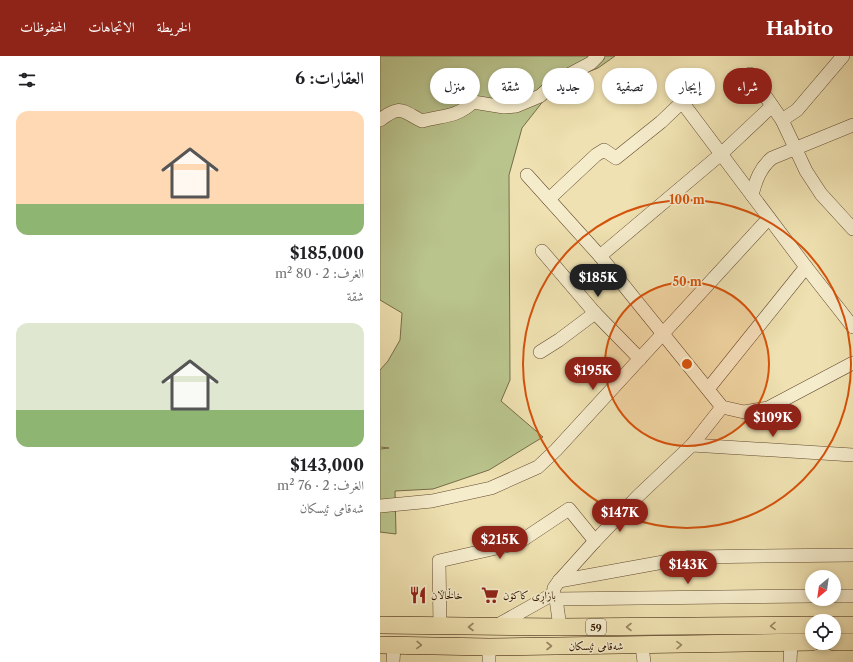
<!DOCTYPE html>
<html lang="ar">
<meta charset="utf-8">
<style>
:root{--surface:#fff;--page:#f6f6f6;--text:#202124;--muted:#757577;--accent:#8f2418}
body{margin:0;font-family:"Libre Caslon Text",Amiri,serif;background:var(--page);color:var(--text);direction:rtl;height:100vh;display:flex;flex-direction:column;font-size:15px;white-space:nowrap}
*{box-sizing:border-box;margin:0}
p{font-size:13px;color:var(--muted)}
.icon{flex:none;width:22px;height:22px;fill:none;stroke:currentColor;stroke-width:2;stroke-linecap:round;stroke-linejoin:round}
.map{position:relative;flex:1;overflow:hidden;direction:ltr}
.side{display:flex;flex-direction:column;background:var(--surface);width:380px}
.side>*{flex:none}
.guide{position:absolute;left:12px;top:12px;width:380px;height:36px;direction:rtl;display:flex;gap:8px}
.needle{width:26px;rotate:209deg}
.fabs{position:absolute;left:425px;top:514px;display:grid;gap:8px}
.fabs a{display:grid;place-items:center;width:36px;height:36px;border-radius:50%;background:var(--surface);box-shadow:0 2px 6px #0003;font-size:20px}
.price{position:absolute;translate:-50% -34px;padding:0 9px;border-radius:14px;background:var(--accent);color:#fff;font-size:13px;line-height:26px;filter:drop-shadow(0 1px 2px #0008)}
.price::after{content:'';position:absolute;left:50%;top:24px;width:12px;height:9px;margin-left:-6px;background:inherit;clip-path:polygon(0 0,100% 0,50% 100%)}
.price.active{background:#222;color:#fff}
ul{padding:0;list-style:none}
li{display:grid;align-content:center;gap:8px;height:212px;padding:0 16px}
li span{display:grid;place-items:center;height:124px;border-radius:12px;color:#555}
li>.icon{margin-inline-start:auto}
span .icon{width:72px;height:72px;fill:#fffc;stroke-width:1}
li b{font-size:17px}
h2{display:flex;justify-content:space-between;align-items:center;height:48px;padding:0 16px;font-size:17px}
.tag{padding:0 14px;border-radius:18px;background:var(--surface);box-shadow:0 2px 6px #0003;font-size:14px;line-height:36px}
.tag.active{background:var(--accent);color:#fff}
header{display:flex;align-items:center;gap:24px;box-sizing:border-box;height:56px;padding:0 20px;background:var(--accent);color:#fff}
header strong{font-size:19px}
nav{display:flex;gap:22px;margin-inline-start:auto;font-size:14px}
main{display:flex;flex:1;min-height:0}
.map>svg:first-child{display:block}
.green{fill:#b9c38c;stroke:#766c48}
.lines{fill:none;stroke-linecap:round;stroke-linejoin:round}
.minor-casing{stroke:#61492e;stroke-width:14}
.major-casing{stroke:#321603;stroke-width:18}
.minor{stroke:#f5eccc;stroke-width:13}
.major{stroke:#efe1b1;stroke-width:17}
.oneway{stroke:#9a8663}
.ring{fill:none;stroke:#d6520b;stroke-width:2}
.labels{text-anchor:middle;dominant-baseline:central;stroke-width:3;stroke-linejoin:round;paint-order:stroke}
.shield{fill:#f5eccc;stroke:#6c563f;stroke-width:1}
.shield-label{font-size:10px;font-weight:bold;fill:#321603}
.poi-label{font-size:11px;fill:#321603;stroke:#f5eccc;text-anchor:start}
.street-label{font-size:11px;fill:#321603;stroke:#f5eccc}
.centre{fill:#d6520b;stroke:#f5eccc;stroke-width:2}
.ring-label{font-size:12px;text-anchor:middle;font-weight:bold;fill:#d6520b;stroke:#f5eccc;stroke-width:3;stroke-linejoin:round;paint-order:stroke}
</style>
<header>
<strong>Habito</strong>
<nav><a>الخريطة</a><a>الاتجاهات</a><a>المحفوظات</a></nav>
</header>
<main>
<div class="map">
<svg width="473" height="606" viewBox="0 0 473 606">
<rect width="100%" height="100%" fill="#efe1b1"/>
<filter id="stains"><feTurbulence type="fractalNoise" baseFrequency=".005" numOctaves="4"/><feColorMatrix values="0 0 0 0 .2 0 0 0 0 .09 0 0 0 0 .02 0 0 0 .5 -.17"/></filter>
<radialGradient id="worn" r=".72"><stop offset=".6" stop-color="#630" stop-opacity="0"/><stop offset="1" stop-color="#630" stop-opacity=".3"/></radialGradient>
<path class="green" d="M 0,0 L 235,0 L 218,12 L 185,25 L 164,44 L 142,72 L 129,119 L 130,324 L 121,345 L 163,381 L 109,414 L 53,433 L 15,435 L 16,478 L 0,476 L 0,393 L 9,392 L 0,391 L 0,314 L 8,305 L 20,284 L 22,257 L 0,244 Z"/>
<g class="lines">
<g class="minor-casing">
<g id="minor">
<path d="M 370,18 L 402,64 L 426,115 L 441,138 L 473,173"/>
<path d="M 0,64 C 21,48 22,55 42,65 C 63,59 76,62 93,46 L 124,51 L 136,50 L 160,40 L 177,25 L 211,7 L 218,0"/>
<path d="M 402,64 L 417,54 L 463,0"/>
<path d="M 147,119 L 220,200 L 342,351 L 364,356 L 388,352 L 473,307"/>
<path d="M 372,139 C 376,124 380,112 392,102 L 473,69"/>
<path d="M 169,143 L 216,99 L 224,94 L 236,102 L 281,66 L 302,46 L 426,211 L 473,271"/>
<path d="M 162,195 L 215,257 L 260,303"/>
<path d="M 220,200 L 341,98 L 392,50"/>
<path d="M 160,296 L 179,284 L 215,257"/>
<path d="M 328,333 L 426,211"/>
<path d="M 312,389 L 473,399"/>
<path d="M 0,450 L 52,445 L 111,432 L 158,411 L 176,394 L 389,162"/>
<path d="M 179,525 L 311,501 L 473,499"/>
<path d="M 173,538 L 176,543 L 432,540"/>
<path d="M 454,540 L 473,540"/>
<path d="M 176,543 L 180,571"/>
<path d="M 60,570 L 59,505 L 138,487 L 189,453 L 215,485"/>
<path d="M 116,570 L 173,538 L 174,532 L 179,525 L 215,485 L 258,440 L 312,389 L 342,351"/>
<path d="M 262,590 L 264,606"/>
<path d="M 13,606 L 14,589"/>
<path d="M 109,606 L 109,591"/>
<path d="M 410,606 L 411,587"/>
</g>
</g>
<g class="major-casing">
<g id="major">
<path d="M 0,569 L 180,571 L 432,569"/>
<path d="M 454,569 L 473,569"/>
<path d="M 454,586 L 473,586"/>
<path d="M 0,589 L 109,591 L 432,586"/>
</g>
</g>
<use href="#minor" class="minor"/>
<use href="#major" class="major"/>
</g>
<defs><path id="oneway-chevron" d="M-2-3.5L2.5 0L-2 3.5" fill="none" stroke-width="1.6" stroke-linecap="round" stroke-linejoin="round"/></defs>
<g class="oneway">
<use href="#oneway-chevron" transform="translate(393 570) rotate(179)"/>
<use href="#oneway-chevron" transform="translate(91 571) rotate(180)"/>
<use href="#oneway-chevron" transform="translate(249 571) rotate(180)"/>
<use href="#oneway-chevron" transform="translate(39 589) rotate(2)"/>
<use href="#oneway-chevron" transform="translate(299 589) rotate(-1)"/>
<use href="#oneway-chevron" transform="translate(169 590)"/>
</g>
<circle cx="307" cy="308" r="82" fill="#d6520b" fill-opacity=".12"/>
<g class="ring">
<circle cx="307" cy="308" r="82"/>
<circle cx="307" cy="308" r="164"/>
</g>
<defs>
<g id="restaurant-bare" transform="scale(1.38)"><path d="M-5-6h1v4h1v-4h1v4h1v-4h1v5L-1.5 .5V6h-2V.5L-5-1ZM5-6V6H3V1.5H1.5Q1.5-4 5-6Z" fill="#8f2418" stroke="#f5eccc" stroke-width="2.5" paint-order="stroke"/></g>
<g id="supermarket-bare" transform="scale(1.38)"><path d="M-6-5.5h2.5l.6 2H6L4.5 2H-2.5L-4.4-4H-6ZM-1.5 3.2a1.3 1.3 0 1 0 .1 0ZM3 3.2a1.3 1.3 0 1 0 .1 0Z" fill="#8f2418" stroke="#f5eccc" stroke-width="2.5" paint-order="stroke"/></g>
</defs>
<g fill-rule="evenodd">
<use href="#restaurant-bare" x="38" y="539"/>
<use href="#supermarket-bare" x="110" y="539"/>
</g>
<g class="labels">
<rect class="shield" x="206" y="563" width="20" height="16" rx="3"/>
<g class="shield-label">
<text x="216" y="571">59</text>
</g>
<g class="poi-label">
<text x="51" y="539">خاڵخاڵان</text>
<text x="123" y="539">بازاڕی کاکۆن</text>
</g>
<g class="street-label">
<text x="216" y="590">شەقامی ئیسکان</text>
</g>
</g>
<circle cx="307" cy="308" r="6" class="centre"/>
<g class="ring-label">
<text x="307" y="148">100 m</text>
<text x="307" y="230">50 m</text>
</g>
<rect width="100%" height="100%" filter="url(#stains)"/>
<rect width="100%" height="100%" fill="url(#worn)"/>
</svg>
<div class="fabs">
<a><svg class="needle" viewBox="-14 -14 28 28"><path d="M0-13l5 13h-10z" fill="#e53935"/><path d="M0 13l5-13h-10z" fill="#757577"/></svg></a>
<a><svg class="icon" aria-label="locate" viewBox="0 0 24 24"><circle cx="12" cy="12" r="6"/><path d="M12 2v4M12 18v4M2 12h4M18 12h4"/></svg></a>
</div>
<b class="price active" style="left:218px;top:242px">$185K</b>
<b class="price" style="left:213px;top:335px">$195K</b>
<b class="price" style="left:393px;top:382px">$109K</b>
<b class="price" style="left:240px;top:477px">$147K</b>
<b class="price" style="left:120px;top:504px">$215K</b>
<b class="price" style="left:308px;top:529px">$143K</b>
<div class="guide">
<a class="tag active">شراء</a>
<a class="tag">إيجار</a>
<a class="tag">تصفية</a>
<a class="tag">جديد</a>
<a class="tag">شقة</a>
<a class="tag">منزل</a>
</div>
</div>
<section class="side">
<h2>العقارات: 6<svg class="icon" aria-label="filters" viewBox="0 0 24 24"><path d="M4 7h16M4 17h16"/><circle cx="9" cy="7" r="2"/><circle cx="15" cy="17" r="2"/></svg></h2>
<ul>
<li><span style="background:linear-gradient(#ffd9b3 75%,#8fb573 0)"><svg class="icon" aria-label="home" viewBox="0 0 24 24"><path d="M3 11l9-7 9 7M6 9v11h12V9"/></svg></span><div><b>$185,000</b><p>الغرف: 2 · 80 m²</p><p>شقة</p></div></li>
<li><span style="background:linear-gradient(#dfe7d0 70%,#8fb573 0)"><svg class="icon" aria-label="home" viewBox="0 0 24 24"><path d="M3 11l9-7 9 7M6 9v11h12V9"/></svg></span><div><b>$143,000</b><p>الغرف: 2 · 76 m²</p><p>شەقامی ئیسکان</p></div></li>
</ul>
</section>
</main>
